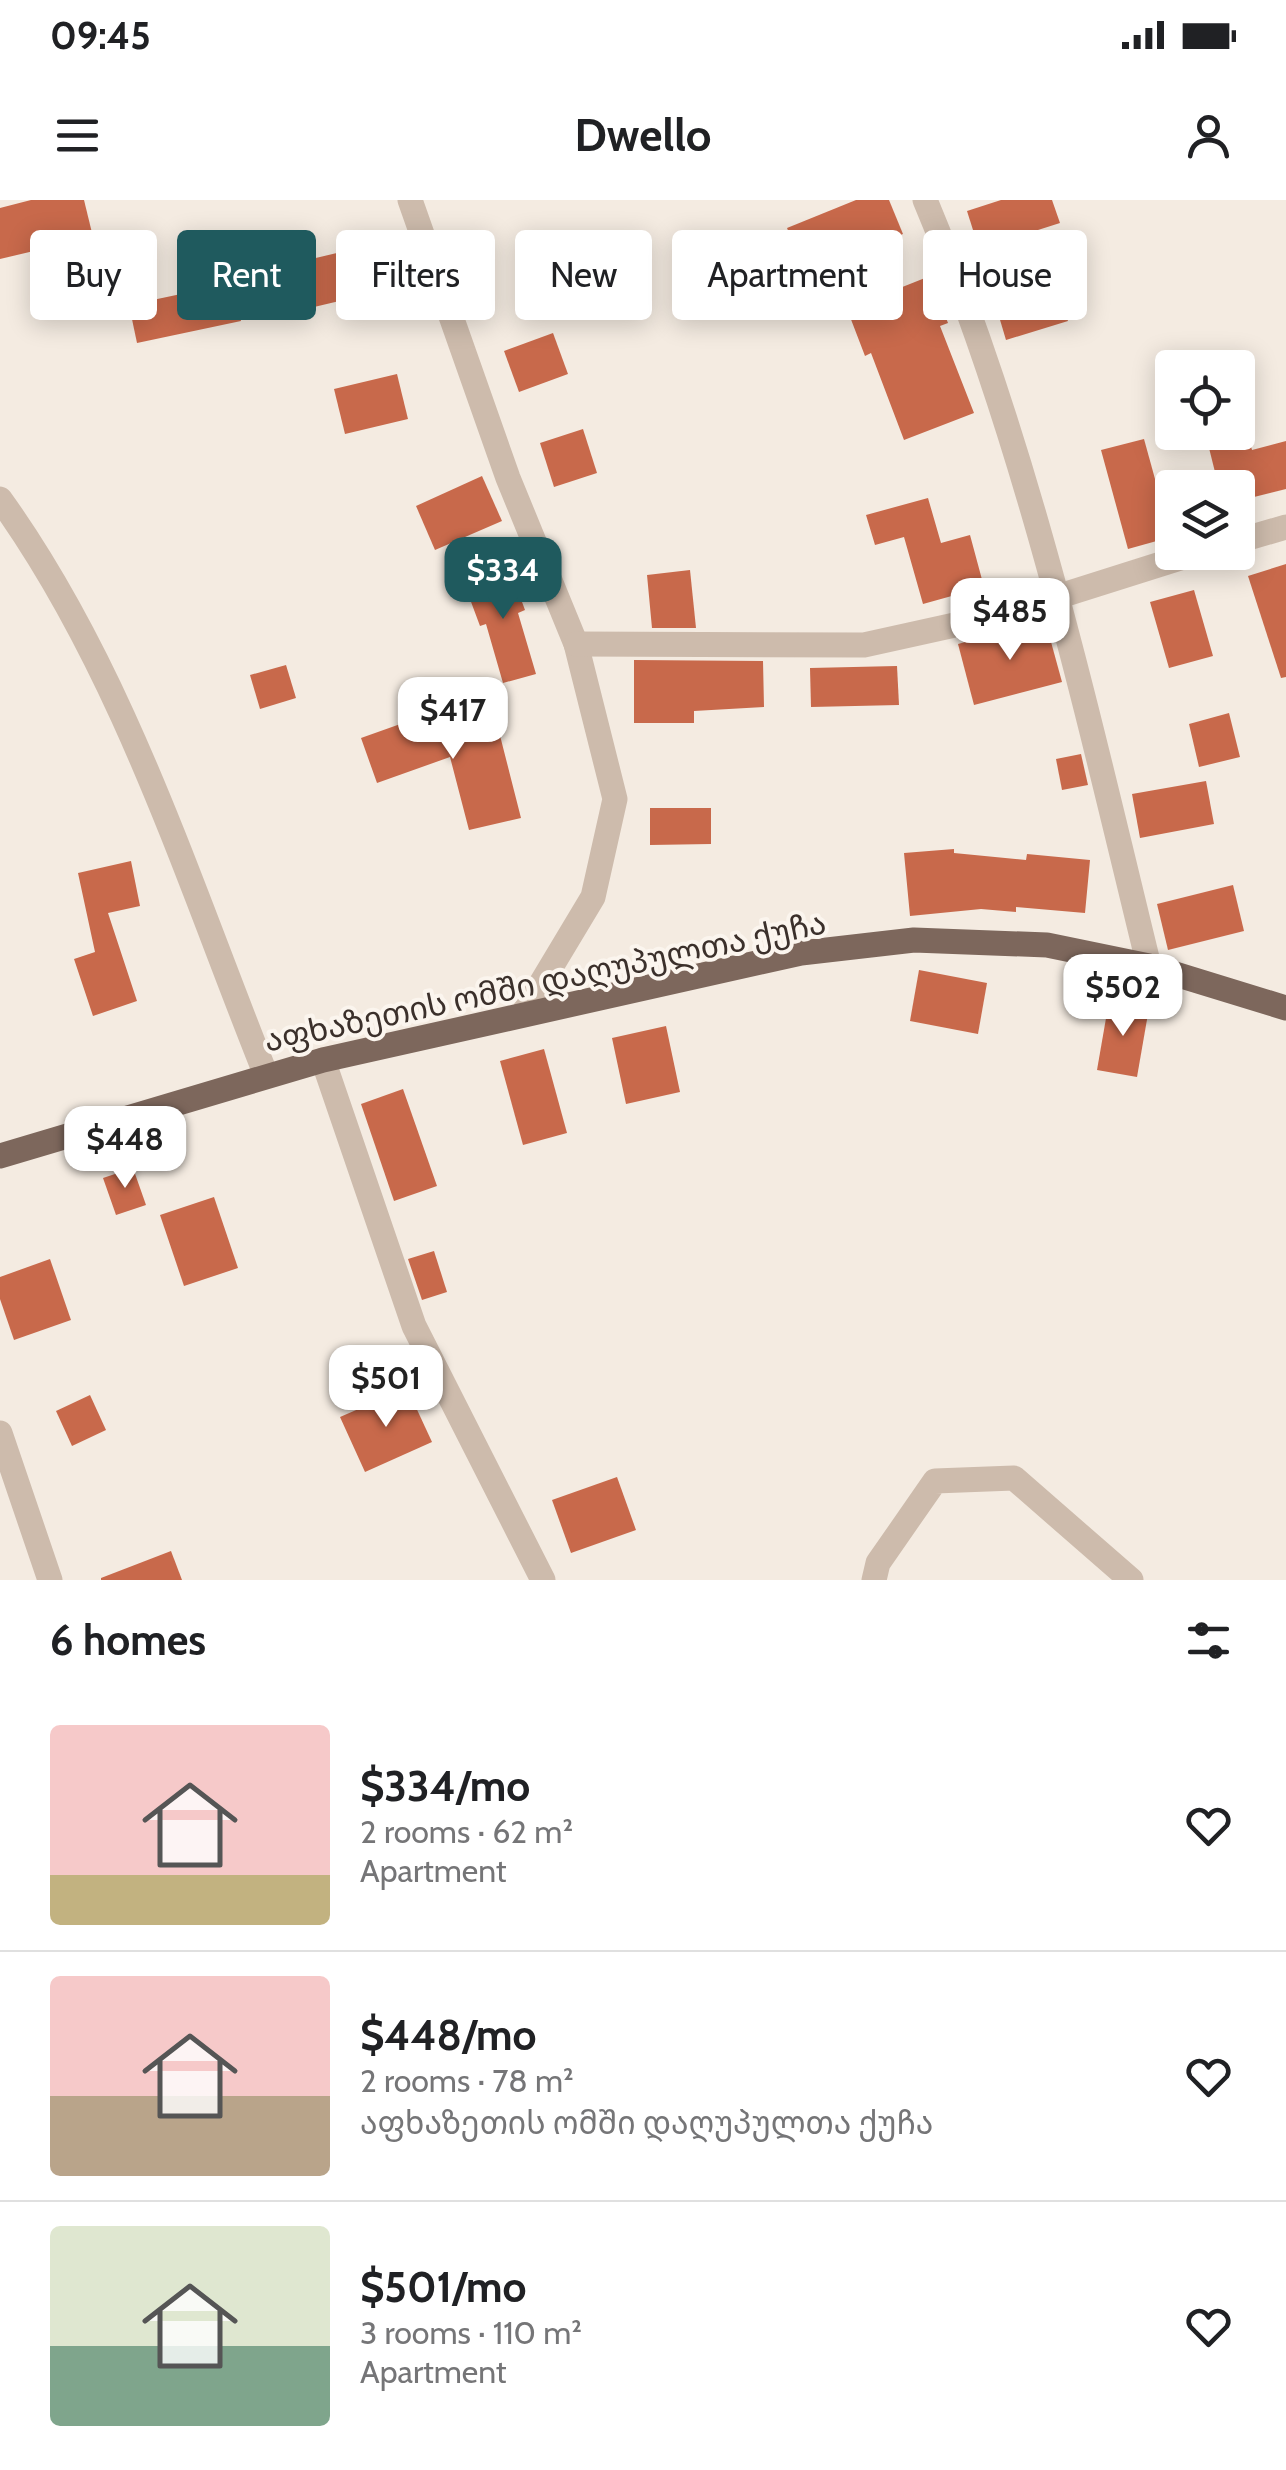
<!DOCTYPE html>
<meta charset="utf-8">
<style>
:root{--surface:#fff;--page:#f2f2f2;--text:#202124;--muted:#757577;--line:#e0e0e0;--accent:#1f5a5e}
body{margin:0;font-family:Cabin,"Noto Sans Georgian",sans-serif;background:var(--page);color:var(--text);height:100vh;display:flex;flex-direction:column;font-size:38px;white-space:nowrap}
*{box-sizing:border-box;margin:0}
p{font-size:32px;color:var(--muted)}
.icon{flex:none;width:55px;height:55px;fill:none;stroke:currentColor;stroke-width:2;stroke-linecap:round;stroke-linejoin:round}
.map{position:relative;height:1380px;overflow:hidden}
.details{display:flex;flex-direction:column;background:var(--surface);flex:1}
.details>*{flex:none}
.guide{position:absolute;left:30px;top:30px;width:1228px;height:90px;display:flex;gap:20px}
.controls{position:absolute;left:1155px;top:150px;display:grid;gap:20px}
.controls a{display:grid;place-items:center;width:100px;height:100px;border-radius:10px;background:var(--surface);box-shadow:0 5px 25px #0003;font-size:50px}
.price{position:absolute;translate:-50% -85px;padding:0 22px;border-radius:20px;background:#fff;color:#222;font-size:32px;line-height:65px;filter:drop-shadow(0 2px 5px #0008)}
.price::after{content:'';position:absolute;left:50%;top:60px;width:30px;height:22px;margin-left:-15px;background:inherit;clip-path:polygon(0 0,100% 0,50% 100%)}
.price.on{background:var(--accent);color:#fff}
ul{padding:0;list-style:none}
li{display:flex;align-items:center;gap:30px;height:250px;padding:0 50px}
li+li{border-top:2px solid var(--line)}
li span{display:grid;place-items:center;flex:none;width:280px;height:200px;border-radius:10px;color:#555}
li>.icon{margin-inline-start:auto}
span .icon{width:120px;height:120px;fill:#fffc;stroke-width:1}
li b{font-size:42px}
h2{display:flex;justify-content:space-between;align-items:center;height:120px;padding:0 50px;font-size:42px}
.pill{padding:0 35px;border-radius:10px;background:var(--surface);box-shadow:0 5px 25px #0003;font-size:35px;line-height:90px}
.pill.on{background:var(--accent);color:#fff}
.status{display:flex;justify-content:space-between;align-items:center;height:70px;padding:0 50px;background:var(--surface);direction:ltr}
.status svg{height:28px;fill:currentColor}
header{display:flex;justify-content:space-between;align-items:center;height:130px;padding:0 50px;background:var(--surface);font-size:45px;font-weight:800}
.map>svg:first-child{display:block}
.building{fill:#c8694b}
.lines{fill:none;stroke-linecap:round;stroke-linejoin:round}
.minor{stroke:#cdbbac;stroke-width:25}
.major{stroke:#7d675c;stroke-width:25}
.labels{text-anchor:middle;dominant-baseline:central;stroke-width:8;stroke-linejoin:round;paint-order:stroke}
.street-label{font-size:32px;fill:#3b302b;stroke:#fbf5ee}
</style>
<div class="status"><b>09:45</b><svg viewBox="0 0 49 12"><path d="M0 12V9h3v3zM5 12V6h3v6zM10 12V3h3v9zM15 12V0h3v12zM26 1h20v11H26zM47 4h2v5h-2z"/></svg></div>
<header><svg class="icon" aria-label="menu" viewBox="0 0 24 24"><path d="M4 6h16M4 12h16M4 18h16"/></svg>Dwello<svg class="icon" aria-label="person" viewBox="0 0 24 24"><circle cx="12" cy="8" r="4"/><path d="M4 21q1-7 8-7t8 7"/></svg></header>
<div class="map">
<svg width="1286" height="1380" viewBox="0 0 1286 1380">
<rect width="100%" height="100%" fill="#f4ebe1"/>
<g class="building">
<path d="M 31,0 L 84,0 L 93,37 L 0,59 L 0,8 Z"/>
<path d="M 856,0 L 889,0 L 903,34 L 805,72 L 787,28 Z"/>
<path d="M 1001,0 L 1052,0 L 1060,23 L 979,49 L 967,11 Z"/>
<path d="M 379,43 L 390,89 L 293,112 L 282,66 Z"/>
<path d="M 1053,74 L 1068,121 L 1006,140 L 992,93 Z"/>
<path d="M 930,76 L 948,123 L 940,126 L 974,213 L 904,240 L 871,153 L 865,156 L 847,109 Z"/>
<path d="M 233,83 L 241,121 L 137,143 L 129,105 Z"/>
<path d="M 553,133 L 568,174 L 519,192 L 504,151 Z"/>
<path d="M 397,174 L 408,219 L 345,234 L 334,189 Z"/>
<path d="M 583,229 L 597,273 L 554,287 L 540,243 Z"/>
<path d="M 1205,232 L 1247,232 L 1252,250 L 1286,241 L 1286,289 L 1238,301 L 1238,288 L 1219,288 Z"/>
<path d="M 1144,239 L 1171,337 L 1128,349 L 1101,250 Z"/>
<path d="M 482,276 L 502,321 L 435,350 L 416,306 Z"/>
<path d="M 928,298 L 941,343 L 970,335 L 984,387 L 923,404 L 904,337 L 875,345 L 866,315 Z"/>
<path d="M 1286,364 L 1286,477 L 1281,478 L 1248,376 Z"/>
<path d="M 509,367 L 525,410 L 518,413 L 536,474 L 503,483 L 486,424 L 480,426 L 464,383 Z"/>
<path d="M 690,370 L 696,428 L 652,428 L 647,375 Z"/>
<path d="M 1194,390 L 1213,456 L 1169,468 L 1150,402 Z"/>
<path d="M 1045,420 L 1062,482 L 974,505 L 958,444 Z"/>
<path d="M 634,460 L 763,461 L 764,507 L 694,511 L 694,523 L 634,523 Z"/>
<path d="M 286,465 L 296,498 L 260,509 L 250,475 Z"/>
<path d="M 897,466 L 899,505 L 811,507 L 810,468 Z"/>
<path d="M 493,508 L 521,618 L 469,630 L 450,557 L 377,583 L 361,538 L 406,522 L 408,530 Z"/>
<path d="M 1229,513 L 1240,557 L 1199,567 L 1189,524 Z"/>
<path d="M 1081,554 L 1088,585 L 1062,590 L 1056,559 Z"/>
<path d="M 1206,581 L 1214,624 L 1140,638 L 1132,594 Z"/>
<path d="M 650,608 L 711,608 L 711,644 L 650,645 Z"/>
<path d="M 954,649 L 954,653 L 1026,660 L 1027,654 L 1090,660 L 1085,713 L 1016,707 L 1016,712 L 981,709 L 910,716 L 904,653 Z"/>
<path d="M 131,661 L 140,706 L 108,713 L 137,801 L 93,816 L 74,759 L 95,752 L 78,673 Z"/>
<path d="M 1233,685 L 1244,731 L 1168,750 L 1157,704 Z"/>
<path d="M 919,770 L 987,783 L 978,834 L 910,821 Z"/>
<path d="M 1109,801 L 1149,808 L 1137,877 L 1097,870 Z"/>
<path d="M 666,826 L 680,892 L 626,904 L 612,838 Z"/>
<path d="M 544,849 L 567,933 L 523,945 L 500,861 Z"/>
<path d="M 403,889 L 437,986 L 394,1001 L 361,904 Z"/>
<path d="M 133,968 L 146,1005 L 116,1015 L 103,978 Z"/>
<path d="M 214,997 L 238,1068 L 184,1086 L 160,1015 Z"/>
<path d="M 434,1051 L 447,1092 L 422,1100 L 408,1059 Z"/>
<path d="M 50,1059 L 71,1120 L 14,1140 L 0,1099 L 0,1077 Z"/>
<path d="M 407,1188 L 432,1242 L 365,1272 L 340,1217 Z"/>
<path d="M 90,1195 L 106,1230 L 72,1246 L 56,1211 Z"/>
<path d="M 617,1277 L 636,1330 L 571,1353 L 552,1300 Z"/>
<path d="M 171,1351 L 182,1380 L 101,1380 L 101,1378 Z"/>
</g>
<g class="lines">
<g class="minor">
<path d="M 410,0 L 508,278 L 576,444 L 615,599 L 593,697 L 524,812"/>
<path d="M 925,0 C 1028,246 1086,508 1149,766"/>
<path d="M 0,299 C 123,470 188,681 266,875"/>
<path d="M 1238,341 L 1286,327"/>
<path d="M 576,444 L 864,445 L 1000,415 L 1199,352"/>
<path d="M 323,860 L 414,1126 L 543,1380"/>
<path d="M 0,1233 L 50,1380"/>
<path d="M 874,1380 L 878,1363 L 935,1281 L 1014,1278 L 1131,1380"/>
</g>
<path class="major" d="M 0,956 L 323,860 L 801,753 L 914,740 L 1047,745 L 1149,766 L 1286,808"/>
</g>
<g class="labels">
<g class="street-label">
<text transform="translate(545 781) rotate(-12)">აფხაზეთის ომში დაღუპულთა ქუჩა</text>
</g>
</g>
</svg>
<div class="controls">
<a><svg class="icon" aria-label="locate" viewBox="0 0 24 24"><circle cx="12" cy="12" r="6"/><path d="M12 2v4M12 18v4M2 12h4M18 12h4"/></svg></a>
<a><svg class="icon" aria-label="layers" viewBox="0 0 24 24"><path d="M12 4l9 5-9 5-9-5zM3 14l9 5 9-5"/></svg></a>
</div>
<b class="price on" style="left:503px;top:422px">$334</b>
<b class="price" style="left:1010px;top:463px">$485</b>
<b class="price" style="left:453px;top:562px">$417</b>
<b class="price" style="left:1123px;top:839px">$502</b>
<b class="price" style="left:125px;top:991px">$448</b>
<b class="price" style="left:386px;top:1230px">$501</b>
<div class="guide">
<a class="pill">Buy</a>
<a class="pill on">Rent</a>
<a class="pill">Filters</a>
<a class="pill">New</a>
<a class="pill">Apartment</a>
<a class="pill">House</a>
</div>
</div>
<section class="details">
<h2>6 homes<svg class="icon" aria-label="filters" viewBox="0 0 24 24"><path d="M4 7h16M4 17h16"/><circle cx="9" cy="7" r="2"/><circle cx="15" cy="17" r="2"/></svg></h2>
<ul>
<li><span style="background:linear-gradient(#f6c9c9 75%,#c2b280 0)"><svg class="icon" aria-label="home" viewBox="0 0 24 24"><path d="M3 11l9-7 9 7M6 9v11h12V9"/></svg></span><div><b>$334/mo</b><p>2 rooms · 62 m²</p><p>Apartment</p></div><svg class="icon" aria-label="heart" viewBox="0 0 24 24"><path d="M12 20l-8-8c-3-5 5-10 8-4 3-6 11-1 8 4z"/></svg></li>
<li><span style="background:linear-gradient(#f6c9c9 60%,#b9a48a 0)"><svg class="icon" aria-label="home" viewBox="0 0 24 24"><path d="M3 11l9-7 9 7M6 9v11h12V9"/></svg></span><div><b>$448/mo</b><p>2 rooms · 78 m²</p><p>აფხაზეთის ომში დაღუპულთა ქუჩა</p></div><svg class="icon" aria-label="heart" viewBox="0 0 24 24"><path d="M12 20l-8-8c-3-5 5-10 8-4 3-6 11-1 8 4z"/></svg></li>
<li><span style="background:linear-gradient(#dfe7d0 60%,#7fa58c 0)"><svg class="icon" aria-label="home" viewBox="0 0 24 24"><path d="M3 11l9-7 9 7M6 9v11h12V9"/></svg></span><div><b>$501/mo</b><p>3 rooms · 110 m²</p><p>Apartment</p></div><svg class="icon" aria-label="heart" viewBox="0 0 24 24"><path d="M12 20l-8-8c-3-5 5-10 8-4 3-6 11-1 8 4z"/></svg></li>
</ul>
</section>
